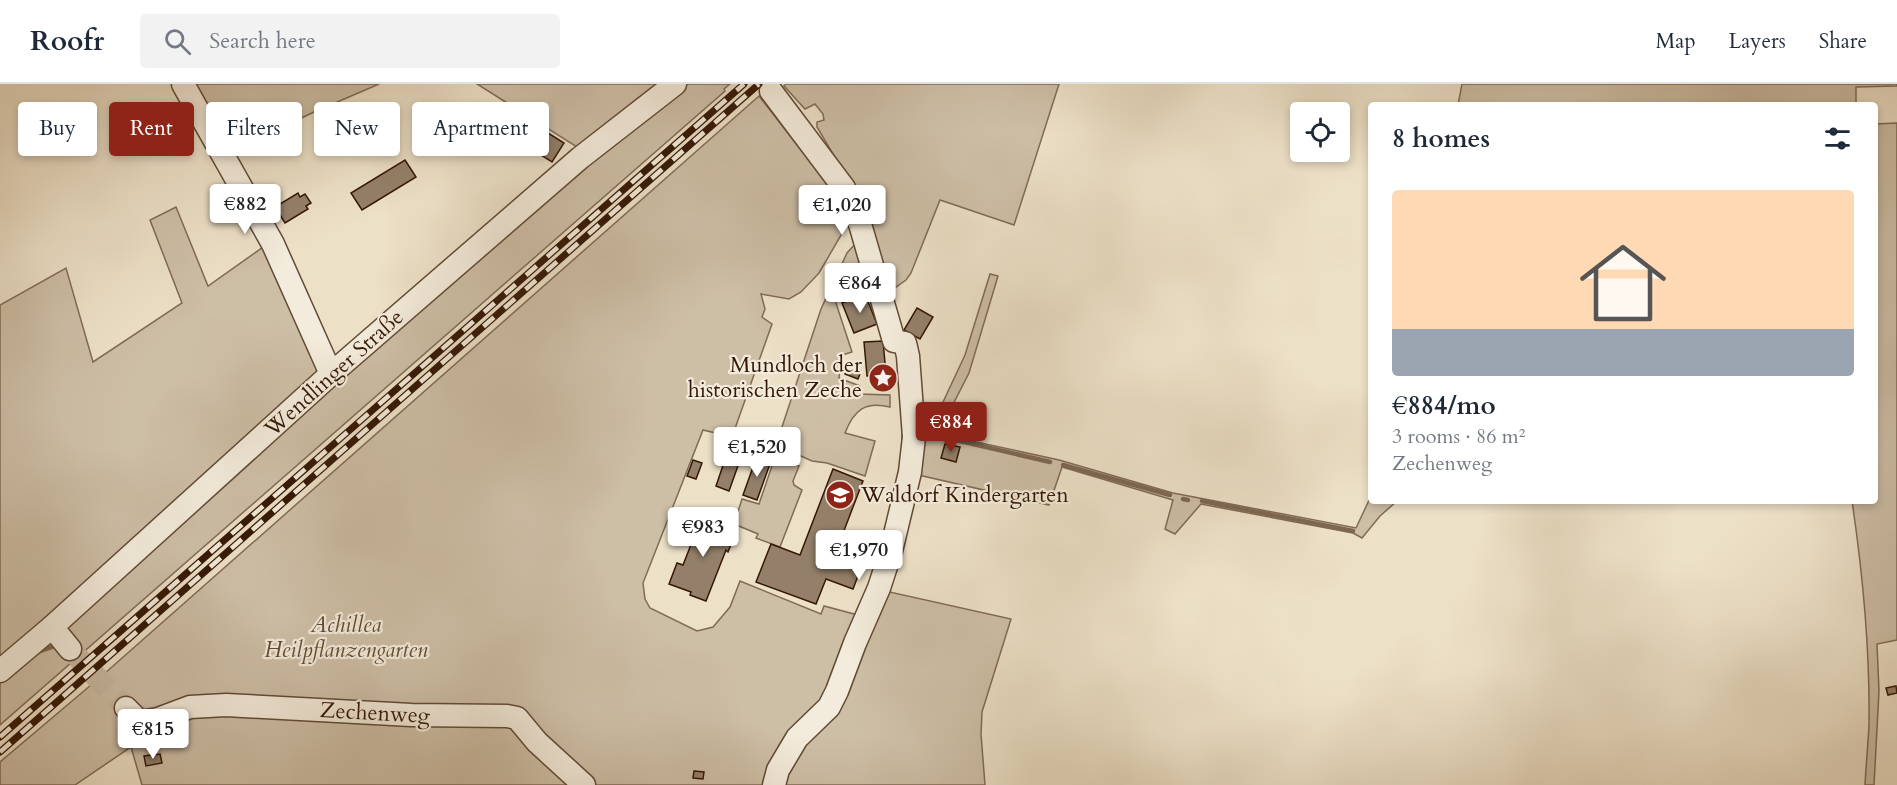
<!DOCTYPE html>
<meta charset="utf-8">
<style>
:root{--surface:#fff;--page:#f2f2f3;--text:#1f2937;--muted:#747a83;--line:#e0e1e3;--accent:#8f2418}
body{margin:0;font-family:Cardo,serif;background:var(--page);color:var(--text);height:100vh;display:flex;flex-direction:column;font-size:22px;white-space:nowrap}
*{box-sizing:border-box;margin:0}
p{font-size:20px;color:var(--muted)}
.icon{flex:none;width:33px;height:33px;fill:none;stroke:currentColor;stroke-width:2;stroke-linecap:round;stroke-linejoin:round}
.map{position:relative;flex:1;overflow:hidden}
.sheet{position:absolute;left:1368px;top:18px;width:510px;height:402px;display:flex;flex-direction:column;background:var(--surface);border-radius:6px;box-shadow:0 3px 9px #0003}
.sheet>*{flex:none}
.guide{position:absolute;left:18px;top:18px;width:570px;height:54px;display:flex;gap:12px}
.controls{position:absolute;left:1290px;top:18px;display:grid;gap:12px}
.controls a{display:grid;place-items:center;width:60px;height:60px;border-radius:6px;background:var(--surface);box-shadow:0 3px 9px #0003;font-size:30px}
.price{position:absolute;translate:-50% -51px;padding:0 14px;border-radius:6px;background:#fff;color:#222;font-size:20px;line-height:39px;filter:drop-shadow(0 2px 3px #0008)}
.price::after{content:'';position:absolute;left:50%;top:36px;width:18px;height:14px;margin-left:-9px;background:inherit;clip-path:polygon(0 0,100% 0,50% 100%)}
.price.selected{background:var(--accent);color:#fff}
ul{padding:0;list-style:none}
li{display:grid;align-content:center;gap:12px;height:318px;padding:0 24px}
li+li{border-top:2px solid var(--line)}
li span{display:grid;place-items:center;height:186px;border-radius:6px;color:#555}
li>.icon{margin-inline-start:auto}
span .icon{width:108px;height:108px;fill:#fffc;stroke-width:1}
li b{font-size:26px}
h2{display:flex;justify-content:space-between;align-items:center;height:72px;padding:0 24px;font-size:26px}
.chip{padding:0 21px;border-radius:6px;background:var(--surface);box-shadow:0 3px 9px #0003;font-size:21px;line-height:54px}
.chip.selected{background:var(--accent);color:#fff}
header{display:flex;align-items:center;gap:36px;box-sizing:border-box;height:84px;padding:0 30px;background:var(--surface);border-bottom:2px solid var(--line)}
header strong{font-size:28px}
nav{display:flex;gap:33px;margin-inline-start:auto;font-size:21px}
.search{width:420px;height:54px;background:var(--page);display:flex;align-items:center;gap:15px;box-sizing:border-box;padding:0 21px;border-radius:6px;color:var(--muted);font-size:22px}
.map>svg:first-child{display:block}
.green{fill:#cdbea6;stroke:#806b56;stroke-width:1.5}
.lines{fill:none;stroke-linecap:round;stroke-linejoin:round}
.stream{stroke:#7d6752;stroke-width:4.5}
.building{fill:#94806a;stroke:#341805;stroke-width:1.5}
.minor-tunnel{stroke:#c7b8a0;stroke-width:22;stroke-dasharray:22 11;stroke-linecap:butt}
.minor-casing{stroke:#624a36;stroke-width:25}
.minor{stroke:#f3ebdb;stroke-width:22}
.rail-casing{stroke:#341805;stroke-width:7}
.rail{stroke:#f3ebdb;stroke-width:4.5;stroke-dasharray:14;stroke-linecap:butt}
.labels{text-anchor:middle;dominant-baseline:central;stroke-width:4.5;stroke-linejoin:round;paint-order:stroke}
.poi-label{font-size:22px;fill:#341805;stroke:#f3ebdb;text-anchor:end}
.street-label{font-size:22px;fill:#341805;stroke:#f3ebdb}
.park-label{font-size:22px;font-style:italic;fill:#624a35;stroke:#f3ebdb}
</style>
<header>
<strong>Roofr</strong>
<div class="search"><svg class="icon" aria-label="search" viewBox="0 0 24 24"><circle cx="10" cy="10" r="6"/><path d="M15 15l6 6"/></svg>Search here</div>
<nav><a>Map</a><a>Layers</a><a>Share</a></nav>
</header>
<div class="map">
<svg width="1897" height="701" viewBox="0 0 1897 701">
<rect width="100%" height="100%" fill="#ece0c7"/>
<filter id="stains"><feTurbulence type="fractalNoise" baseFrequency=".00333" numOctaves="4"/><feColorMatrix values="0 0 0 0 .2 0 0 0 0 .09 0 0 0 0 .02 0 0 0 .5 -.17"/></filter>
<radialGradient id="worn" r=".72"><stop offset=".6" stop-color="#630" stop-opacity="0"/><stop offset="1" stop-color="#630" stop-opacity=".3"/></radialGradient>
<g class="green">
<path d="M 178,0 L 379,0 L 314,28 L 229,69 L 331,271 L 343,277 L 582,66 L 477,0 L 730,0 L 724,5 L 725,7 L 0,641 L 0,221 L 66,184 L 93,278 L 182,219 L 150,136 L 176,123 L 208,202 L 266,161 Z"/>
<path d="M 786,0 L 1059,0 L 1014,141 L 940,116 L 911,189 L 906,196 L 889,208 L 858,112 L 817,43 L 817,38 L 824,36 L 823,30 L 815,20 L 805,25 L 784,2 Z"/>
<path d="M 1462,0 L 1897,0 L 1897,2 L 1856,3 L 1856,21 L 1458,21 Z"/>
<path d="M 759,12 L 839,115 L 843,132 L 844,146 L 819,189 L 801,208 L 789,215 L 761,210 L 765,225 L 762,233 L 772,240 L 732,353 L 703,346 L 643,499 L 645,515 L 650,524 L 697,547 L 713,543 L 730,523 L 740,497 L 821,530 L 824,522 L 858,531 L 880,470 L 901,379 L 903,329 L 930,334 L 936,333 L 965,271 L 990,190 L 998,192 L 969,289 L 947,332 L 935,349 L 1059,376 L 1173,409 L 1356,444 L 1371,412 L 1371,417 L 1397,417 L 1380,432 L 1362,454 L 1353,449 L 1201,420 L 1175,450 L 1165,445 L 1173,416 L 1062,383 L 1049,421 L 914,390 L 885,507 L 1011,535 L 982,628 L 981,650 L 985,701 L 142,701 L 131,663 L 75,701 L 0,701 L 0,678 L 104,590 Z"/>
<path d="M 1897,39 L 1897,556 L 1877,560 L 1879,607 L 1874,701 L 1865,701 C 1866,681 1868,661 1869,641 C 1870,566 1863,491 1852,417 L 1875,417 L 1875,40 Z"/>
<path d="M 855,160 L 873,201 L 834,213 L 852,268 L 842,271 L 839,294 L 860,302 L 859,310 L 890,311 L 890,323 C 865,317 854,326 845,349 L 875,357 L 865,392 L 827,379 L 812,377 L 776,361 L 821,225 L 847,169 Z"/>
<path d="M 760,366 L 799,382 L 793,397 L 794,401 L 802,406 L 780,463 L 756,454 L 758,450 L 734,440 L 742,415 L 759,420 L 773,379 L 757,372 Z"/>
</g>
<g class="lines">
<g class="stream">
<path d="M 933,349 L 934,351 L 1050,378"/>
<path d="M 1063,381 L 1170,411"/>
<path d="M 1183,415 L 1188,416"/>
<path d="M 1202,417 L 1353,447"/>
<path d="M 38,568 L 52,563"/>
</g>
</g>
<g class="building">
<path d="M 513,27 L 564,59 L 552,78 L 501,46 Z"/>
<path d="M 405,76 L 416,93 L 362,126 L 351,109 Z"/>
<path d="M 298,109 L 300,113 L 305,110 L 311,119 L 306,122 L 308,125 L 285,139 L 275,123 Z"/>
<path d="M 865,210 L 877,240 L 854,249 L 842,219 Z"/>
<path d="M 917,224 L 933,233 L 920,255 L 904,246 Z"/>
<path d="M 883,257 L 886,290 L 867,292 L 864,258 Z"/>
<path d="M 847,282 L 861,287 L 858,295 L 845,290 Z"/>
<path d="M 731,358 L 745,362 L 729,407 L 716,402 Z"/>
<path d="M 945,360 L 960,363 L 956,378 L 941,374 Z"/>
<path d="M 757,372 L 771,377 L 757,416 L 743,411 Z"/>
<path d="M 693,376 L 702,379 L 696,395 L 687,392 Z"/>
<path d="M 833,385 L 863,397 L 835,470 L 843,473 L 849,456 L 869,463 L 853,505 L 826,495 L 816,520 L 756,498 L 771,460 L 800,471 Z"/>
<path d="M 694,432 L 736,448 L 728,468 L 726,466 L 706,517 L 690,511 L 691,508 L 669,500 L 677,479 L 683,481 L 692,458 L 694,452 L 687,450 Z"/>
<path d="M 1896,602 L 1897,609 L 1888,611 L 1886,604 Z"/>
<path d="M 160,670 L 162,679 L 146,682 L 144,672 Z"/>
<path d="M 694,687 L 704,688 L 703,695 L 693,694 Z"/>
</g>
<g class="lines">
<path class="minor-tunnel" d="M 70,565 L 126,624"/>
<g class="minor-casing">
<g id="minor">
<path d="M 183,0 L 273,160 L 331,290"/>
<path d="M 771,7 L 844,104 L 860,140 L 894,257 L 905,259 L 908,272 L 914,353 L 910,388 L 891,467 L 879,504 L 855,559 L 837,607 L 829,623 L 797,654 L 778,686 L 774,701"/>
<path d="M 52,543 L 70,565"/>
<path d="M 0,587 L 52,543 L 331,290 L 580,74 L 675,0"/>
<path d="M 126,624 L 140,638 L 158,635 L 190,623 L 226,621 L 411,631 L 507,632 L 517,634 L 537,658 L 584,701"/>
</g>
</g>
<use href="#minor" class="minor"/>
<g class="rail-casing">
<g id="rail">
<path d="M 0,653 L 744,0"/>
<path d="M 0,668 L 759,0"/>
</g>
</g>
<use href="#rail" class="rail"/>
</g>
<defs>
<g id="sight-disc" transform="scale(1.5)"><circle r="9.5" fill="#8f2418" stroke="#f3ebdb"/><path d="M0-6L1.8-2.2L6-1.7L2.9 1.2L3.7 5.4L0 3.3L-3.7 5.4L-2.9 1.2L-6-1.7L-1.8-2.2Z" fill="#fff"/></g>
<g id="school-disc" transform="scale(1.5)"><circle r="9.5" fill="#8f2418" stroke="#f3ebdb"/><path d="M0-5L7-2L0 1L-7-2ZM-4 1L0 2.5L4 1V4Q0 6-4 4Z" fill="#fff"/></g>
</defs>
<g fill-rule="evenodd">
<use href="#sight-disc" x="883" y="294"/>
<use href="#school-disc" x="840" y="411"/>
</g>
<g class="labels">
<g class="poi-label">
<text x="862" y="281">Mundloch der<tspan x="862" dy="25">historischen Zeche</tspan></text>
<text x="861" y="411" text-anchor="start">Waldorf Kindergarten</text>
</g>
<g class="street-label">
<text transform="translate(334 289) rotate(-42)">Wendlinger Straße</text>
<text transform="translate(375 629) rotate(3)">Zechenweg</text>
</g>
<g class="park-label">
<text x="346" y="541">Achillea<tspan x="346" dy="25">Heilpflanzengarten</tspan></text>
</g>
</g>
<rect width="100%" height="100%" filter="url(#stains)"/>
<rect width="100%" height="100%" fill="url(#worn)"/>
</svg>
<div class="controls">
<a><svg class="icon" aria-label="locate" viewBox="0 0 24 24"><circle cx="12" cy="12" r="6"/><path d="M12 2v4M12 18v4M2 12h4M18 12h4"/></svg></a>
</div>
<b class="price" style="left:245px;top:151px">€882</b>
<b class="price" style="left:842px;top:152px">€1,020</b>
<b class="price" style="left:860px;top:230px">€864</b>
<b class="price selected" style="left:951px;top:369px">€884</b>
<b class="price" style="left:757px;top:394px">€1,520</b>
<b class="price" style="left:703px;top:474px">€983</b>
<b class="price" style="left:859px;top:497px">€1,970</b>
<b class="price" style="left:153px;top:676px">€815</b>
<div class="guide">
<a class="chip">Buy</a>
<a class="chip selected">Rent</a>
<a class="chip">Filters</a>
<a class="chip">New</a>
<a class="chip">Apartment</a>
</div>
<section class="sheet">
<h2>8 homes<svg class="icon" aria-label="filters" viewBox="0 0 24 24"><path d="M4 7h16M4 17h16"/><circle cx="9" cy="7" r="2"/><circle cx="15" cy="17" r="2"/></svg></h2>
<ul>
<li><span style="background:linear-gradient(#ffd9b3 75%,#9aa5b1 0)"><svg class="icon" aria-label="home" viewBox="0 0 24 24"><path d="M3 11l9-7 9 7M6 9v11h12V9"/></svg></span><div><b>€884/mo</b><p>3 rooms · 86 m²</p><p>Zechenweg</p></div></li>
</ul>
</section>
</div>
